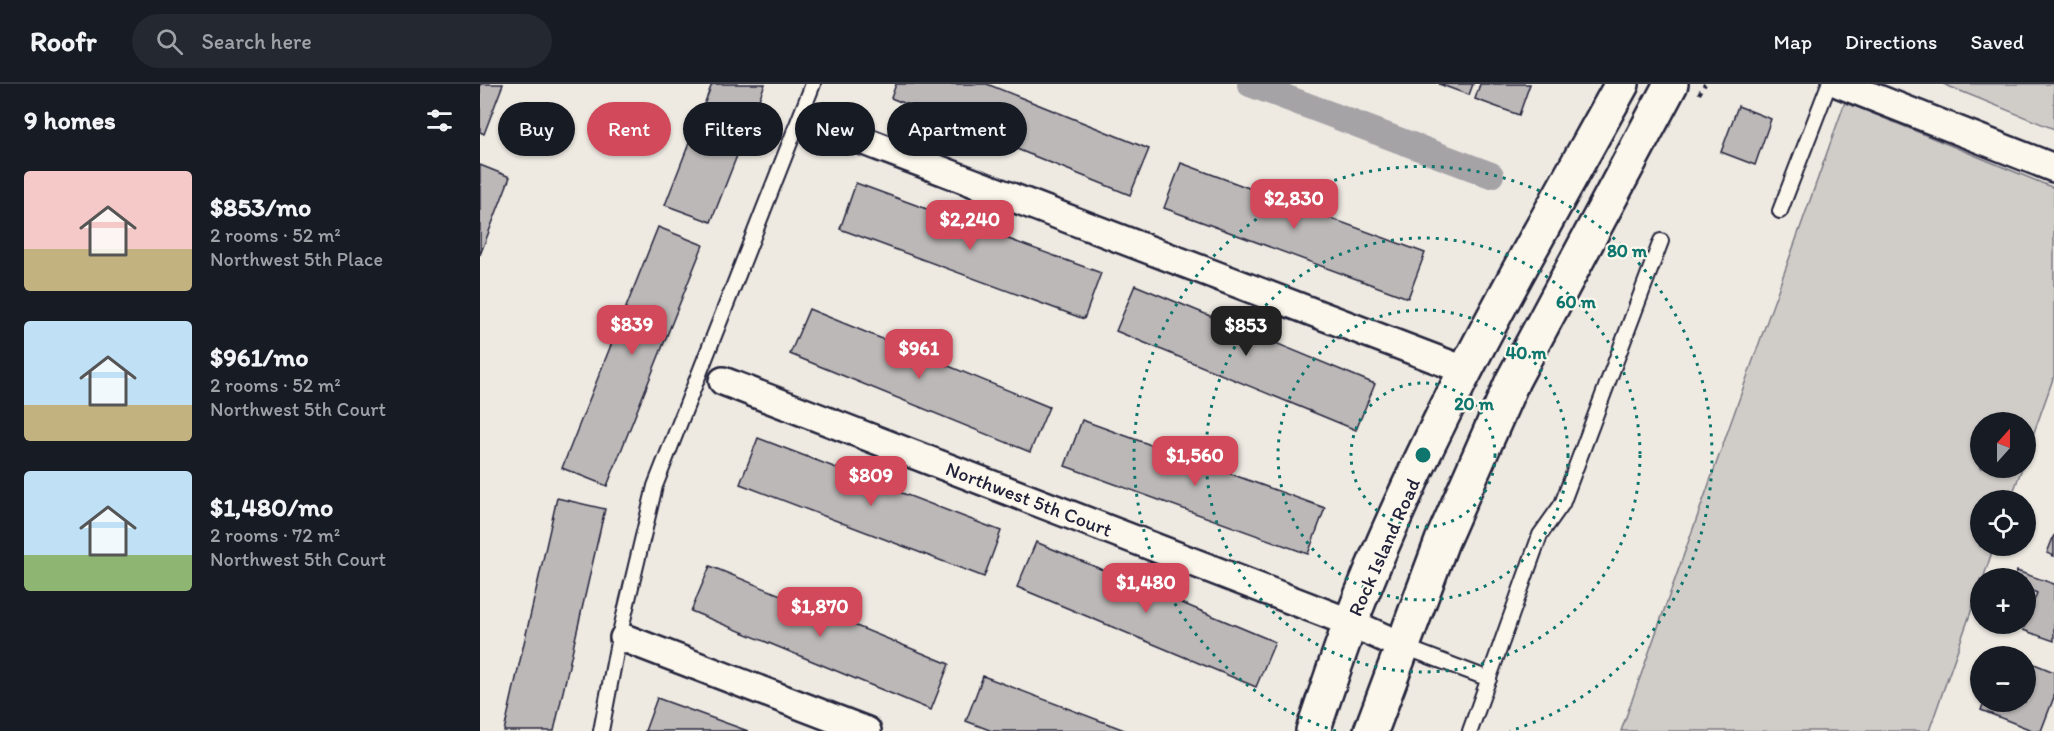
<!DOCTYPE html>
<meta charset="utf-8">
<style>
:root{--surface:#171b24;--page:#242831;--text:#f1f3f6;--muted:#9ea1a6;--line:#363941;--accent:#d1495b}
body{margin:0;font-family:Itim,sans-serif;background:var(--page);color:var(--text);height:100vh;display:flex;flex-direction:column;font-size:22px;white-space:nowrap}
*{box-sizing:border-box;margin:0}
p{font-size:20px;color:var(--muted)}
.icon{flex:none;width:33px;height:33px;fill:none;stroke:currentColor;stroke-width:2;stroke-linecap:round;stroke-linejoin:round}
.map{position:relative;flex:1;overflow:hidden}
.details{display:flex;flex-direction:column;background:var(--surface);width:480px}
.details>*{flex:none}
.guide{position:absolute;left:18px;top:18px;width:570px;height:54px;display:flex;gap:12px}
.needle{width:39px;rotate:21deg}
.controls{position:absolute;left:1490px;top:328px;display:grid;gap:12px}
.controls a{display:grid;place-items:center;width:66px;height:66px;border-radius:50%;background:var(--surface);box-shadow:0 2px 4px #0004;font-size:30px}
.price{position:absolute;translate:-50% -51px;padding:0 14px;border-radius:12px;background:var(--accent);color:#fff;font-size:20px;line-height:39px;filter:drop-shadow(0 2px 3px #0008)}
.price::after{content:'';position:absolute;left:50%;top:36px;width:18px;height:14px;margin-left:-9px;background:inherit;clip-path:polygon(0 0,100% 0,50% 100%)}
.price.active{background:#222;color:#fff}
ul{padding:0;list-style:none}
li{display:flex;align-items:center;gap:18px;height:150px;padding:0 24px}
li span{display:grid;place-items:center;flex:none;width:168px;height:120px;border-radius:6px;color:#555}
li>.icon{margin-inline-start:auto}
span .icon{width:72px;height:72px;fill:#fffc;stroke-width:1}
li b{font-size:26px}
h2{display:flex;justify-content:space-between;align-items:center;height:72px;padding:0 24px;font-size:26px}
.tag{padding:0 21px;border-radius:27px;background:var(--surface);box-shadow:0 2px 4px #0004;font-size:21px;line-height:54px}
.tag.active{background:var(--accent);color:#fff}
header{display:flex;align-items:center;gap:36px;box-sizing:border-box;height:84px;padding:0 30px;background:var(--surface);border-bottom:2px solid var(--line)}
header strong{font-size:28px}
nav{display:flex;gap:33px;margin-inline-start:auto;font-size:21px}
.search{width:420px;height:54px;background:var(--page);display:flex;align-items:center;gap:15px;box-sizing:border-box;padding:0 21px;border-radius:33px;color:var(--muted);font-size:22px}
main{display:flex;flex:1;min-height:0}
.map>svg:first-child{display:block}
.green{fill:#d0cdc9;stroke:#797882;stroke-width:1.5}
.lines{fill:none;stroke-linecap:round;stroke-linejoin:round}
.canal{stroke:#a6a3a7;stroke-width:26}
.building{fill:#bcb8b8;stroke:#22223b;stroke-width:1.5}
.lane-casing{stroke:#22223b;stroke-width:18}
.street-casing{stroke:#22223b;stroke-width:32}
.secondary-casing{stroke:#22223b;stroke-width:38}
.path{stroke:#22223b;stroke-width:4;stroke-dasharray:4.5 4.5;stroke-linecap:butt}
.lane{stroke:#fbf7ec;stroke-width:14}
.street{stroke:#fbf7ec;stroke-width:27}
.secondary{stroke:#fbf7ec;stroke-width:33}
.ring{fill:none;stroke:#0f766e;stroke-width:3;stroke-dasharray:3 6}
.labels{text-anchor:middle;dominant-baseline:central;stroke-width:4.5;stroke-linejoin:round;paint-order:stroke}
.street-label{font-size:20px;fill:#22223b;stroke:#fbf7ec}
.centre{fill:#0f766e;stroke:#fbf7ec;stroke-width:3}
.ring-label{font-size:18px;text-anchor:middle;font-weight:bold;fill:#0f766e;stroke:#fbf7ec;stroke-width:4.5;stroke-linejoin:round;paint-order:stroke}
</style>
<header>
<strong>Roofr</strong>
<div class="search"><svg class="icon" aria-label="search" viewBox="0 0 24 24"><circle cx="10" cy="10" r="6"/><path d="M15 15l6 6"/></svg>Search here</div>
<nav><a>Map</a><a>Directions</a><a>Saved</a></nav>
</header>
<main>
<section class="details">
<h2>9 homes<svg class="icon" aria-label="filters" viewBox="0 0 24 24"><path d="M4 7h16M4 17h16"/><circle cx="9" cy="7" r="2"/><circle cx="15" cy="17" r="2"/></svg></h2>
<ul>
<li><span style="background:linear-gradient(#f6c9c9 65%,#c2b280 0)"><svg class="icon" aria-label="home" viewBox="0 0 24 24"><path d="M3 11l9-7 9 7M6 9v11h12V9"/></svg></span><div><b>$853/mo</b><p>2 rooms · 52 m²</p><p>Northwest 5th Place</p></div></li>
<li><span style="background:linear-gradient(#bfe0f5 70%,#c2b280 0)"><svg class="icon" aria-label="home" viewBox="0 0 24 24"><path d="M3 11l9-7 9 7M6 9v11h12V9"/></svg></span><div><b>$961/mo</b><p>2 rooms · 52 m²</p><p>Northwest 5th Court</p></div></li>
<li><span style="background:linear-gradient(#bfe0f5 70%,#8fb573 0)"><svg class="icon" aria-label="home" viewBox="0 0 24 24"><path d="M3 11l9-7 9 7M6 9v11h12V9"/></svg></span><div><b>$1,480/mo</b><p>2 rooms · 72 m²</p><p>Northwest 5th Court</p></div></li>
</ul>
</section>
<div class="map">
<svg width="1574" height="647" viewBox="0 0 1574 647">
<rect width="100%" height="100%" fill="#eeeae2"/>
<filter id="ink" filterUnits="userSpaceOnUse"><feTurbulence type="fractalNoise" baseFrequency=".0167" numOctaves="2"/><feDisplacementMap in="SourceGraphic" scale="12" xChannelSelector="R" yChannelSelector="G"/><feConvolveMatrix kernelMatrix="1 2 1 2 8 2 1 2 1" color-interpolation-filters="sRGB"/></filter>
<g filter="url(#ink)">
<g class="green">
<path d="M 1463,0 L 1574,0 L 1574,45 Z"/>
<path d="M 1365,18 L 1574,104 L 1574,292 L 1545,374 L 1545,339 L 1500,339 L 1500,384 L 1542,384 L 1530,417 L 1500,417 L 1500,462 L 1514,462 L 1503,495 L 1500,495 L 1500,502 L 1449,647 L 1141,647 Z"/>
</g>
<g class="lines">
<path class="canal" d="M 770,0 L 1011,91"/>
</g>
<g class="building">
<path d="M 0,0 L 23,0 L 4,50 L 0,48 Z"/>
<path d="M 232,0 L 285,0 L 231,138 L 185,121 Z"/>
<path d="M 416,0 L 507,0 L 669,65 L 650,111 L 411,14 Z"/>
<path d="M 959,0 L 993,0 L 989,11 Z"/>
<path d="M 1000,0 L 1050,0 L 1039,31 L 995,15 Z"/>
<path d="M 1258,22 L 1291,35 L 1275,81 L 1241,68 Z"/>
<path d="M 701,79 L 945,169 L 928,214 L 684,124 Z"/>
<path d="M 0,81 L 30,93 L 0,171 Z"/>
<path d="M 376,99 L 621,189 L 604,235 L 360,145 Z"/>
<path d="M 178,143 L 223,161 L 127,402 L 82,384 Z"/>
<path d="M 655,201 L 895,300 L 876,346 L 636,247 Z"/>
<path d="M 329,225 L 569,323 L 550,368 L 310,270 Z"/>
<path d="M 602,336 L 845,424 L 828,470 L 585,382 Z"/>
<path d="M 278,354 L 521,447 L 504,493 L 260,400 Z"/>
<path d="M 77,414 L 125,425 L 74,647 L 24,647 Z"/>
<path d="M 1574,451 L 1574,472 L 1567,469 Z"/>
<path d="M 556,458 L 795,558 L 776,603 L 537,503 Z"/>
<path d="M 230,482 L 469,580 L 451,626 L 211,527 Z"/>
<path d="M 1537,487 L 1574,500 L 1574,557 L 1543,546 L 1557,509 L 1545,504 L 1545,495 L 1534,495 Z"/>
<path d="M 1547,577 L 1574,588 L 1574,613 L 1561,647 L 1554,647 L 1501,626 L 1504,618 L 1545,618 Z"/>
<path d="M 503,592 L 647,647 L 512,647 L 486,637 Z"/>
<path d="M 177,614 L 268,647 L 165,647 Z"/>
</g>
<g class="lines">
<g class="lane-casing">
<g id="lane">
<path d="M 1300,127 L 1349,0"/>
<path d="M 922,562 L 1009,595"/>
<path d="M 121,647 L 139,553 L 175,402 L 333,0"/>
<path d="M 990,647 L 1060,451 L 1082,420 L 1181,157"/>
</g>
</g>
<g class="street-casing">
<g id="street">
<path d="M 1360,0 L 1574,84"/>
<path d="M 345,42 L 987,287"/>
<path d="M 243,297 L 871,539 L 922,562"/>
<path d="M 144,554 L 387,647"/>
</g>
</g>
<g class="secondary-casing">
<g id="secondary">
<path d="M 833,647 C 845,611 857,575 870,540 C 942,352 1045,175 1142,0"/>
<path d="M 891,647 L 962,457 L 1033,296 L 1191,0"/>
</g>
</g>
<path class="path" d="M 1219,10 L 1225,0"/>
<use href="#lane" class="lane"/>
<use href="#street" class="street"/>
<use href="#secondary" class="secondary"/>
</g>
</g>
<g class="ring">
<circle cx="943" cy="371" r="72"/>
<circle cx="943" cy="371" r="145"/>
<circle cx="943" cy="371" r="217"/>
<path d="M856 647A289 289 0 1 1 1030 647"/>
</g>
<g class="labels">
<g class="street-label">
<text transform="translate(549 415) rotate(21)">Northwest 5th Court</text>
<text transform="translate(904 463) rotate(-66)">Rock Island Road</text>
</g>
</g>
<circle cx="943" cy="371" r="9" class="centre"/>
<g class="ring-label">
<text x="1147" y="173">80 m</text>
<text x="1096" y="224">60 m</text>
<text x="1046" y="275">40 m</text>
<text x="994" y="326">20 m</text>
</g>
</svg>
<div class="controls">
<a><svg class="needle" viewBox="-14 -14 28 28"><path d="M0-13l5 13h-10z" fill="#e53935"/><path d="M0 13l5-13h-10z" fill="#9ea1a6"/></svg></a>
<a><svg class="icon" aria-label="locate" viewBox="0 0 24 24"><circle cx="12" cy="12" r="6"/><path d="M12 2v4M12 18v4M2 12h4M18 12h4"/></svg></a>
<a>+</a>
<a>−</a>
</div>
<b class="price" style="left:814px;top:146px">$2,830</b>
<b class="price" style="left:490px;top:167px">$2,240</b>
<b class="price" style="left:152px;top:272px">$839</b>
<b class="price active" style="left:766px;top:273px">$853</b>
<b class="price" style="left:439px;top:296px">$961</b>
<b class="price" style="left:715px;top:403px">$1,560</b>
<b class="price" style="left:391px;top:423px">$809</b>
<b class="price" style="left:666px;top:530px">$1,480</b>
<b class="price" style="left:340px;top:554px">$1,870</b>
<div class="guide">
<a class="tag">Buy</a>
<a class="tag active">Rent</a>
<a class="tag">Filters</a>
<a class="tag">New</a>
<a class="tag">Apartment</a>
</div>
</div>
</main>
